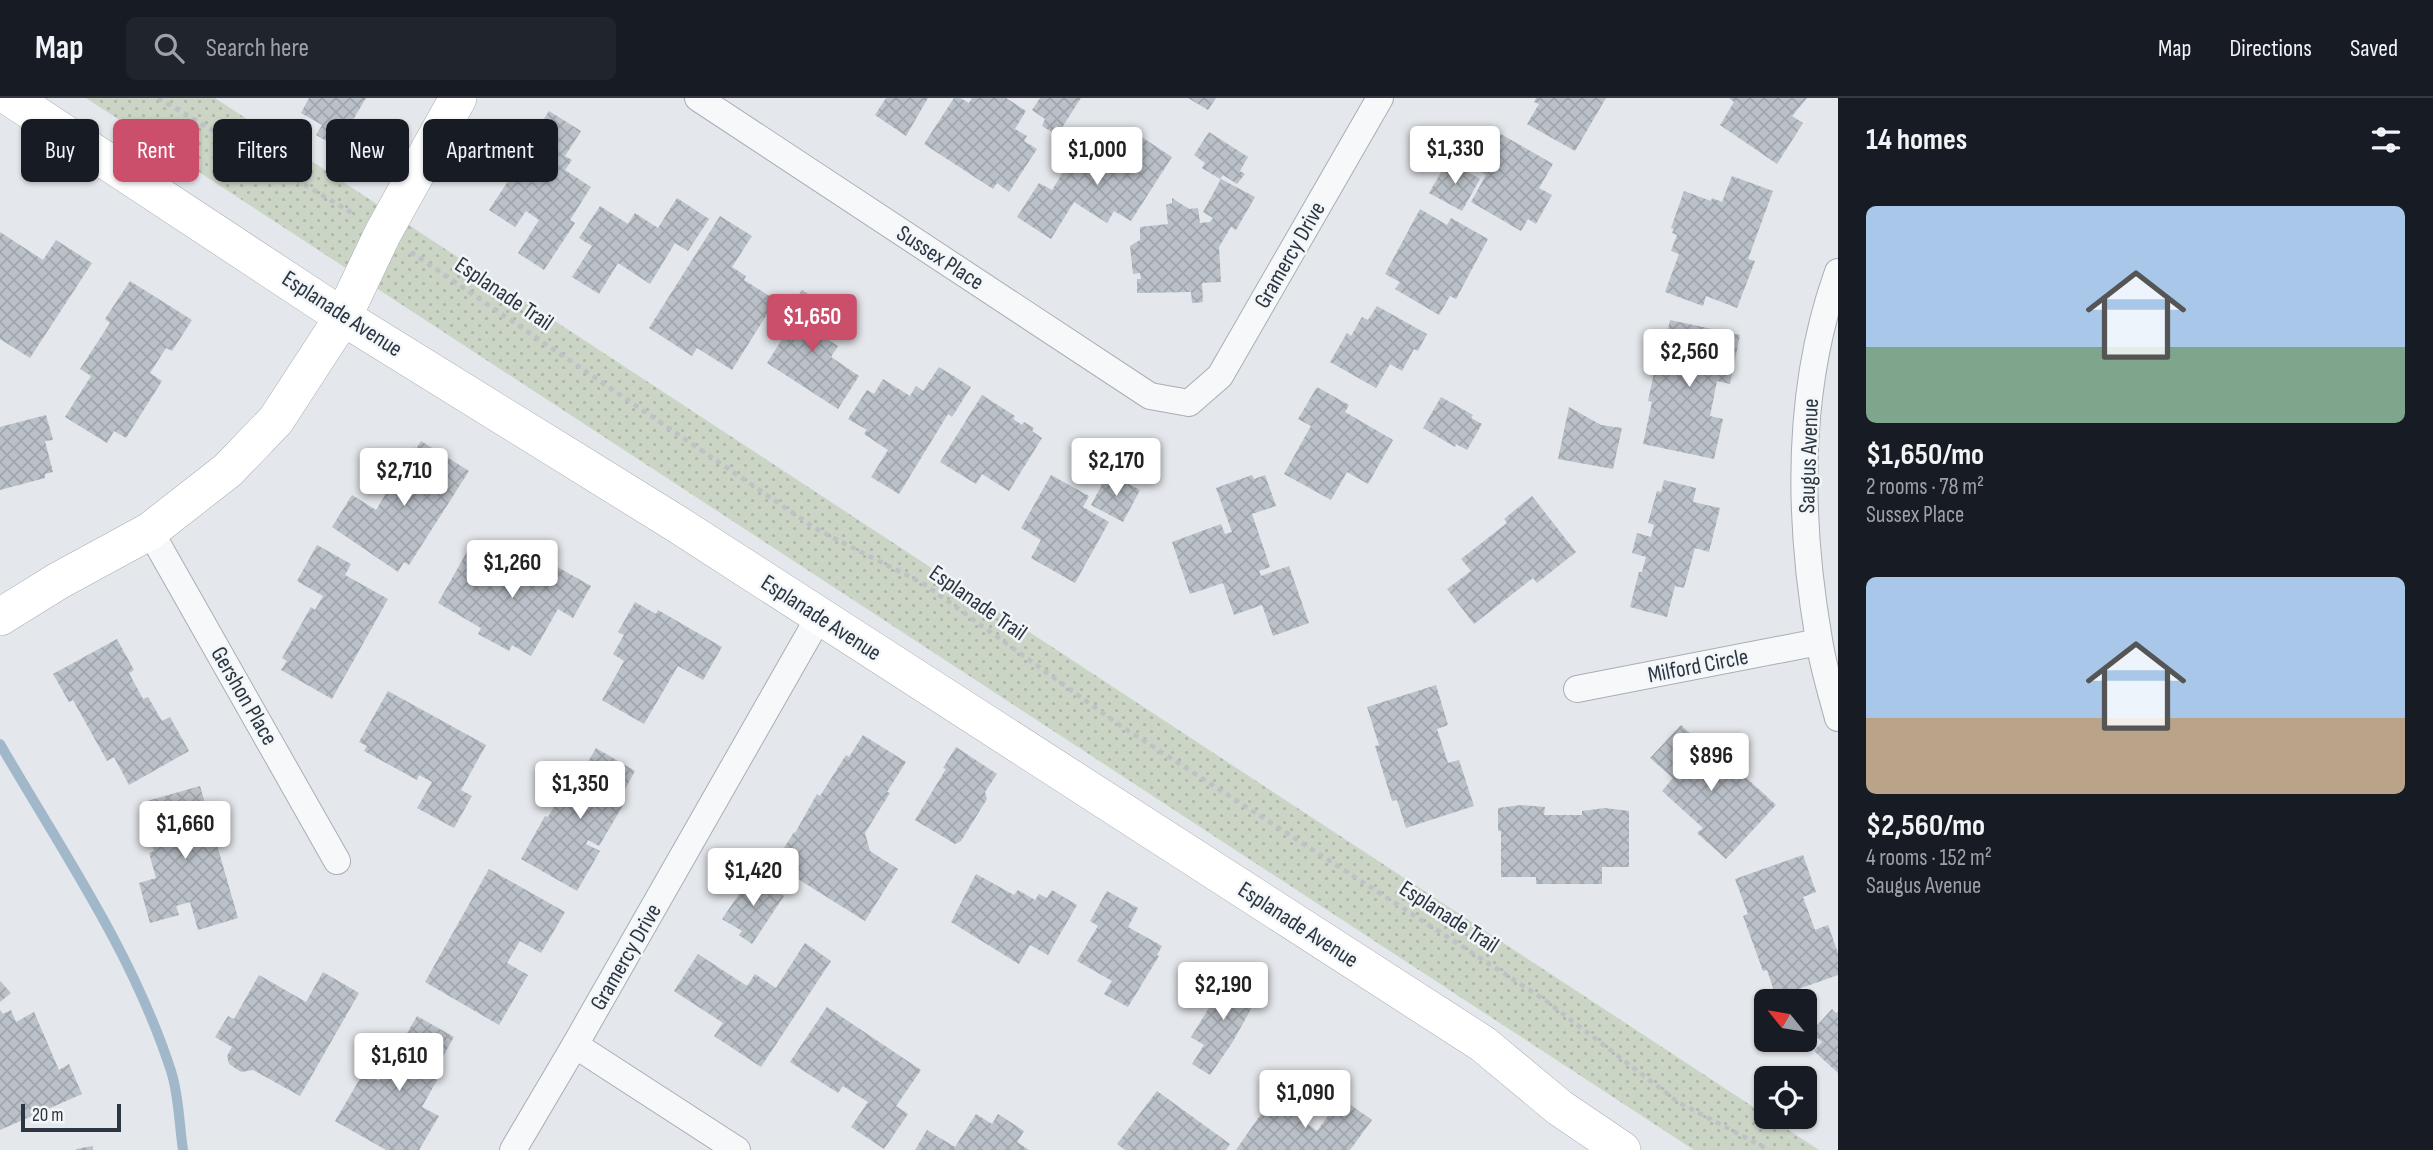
<!DOCTYPE html>
<meta charset="utf-8">
<style>
:root{--surface:#171b24;--page:#20242c;--text:#f1f3f6;--muted:#9ea1a6;--line:#363941;--accent:#cb4e6a}
body{margin:0;font-family:"Sofia Sans Condensed",sans-serif;background:var(--page);color:var(--text);height:100vh;display:flex;flex-direction:column;font-size:26px;white-space:nowrap}
*{box-sizing:border-box;margin:0}
p{font-size:23px;color:var(--muted)}
.icon{flex:none;width:38px;height:38px;fill:none;stroke:currentColor;stroke-width:2;stroke-linecap:round;stroke-linejoin:round}
.map{position:relative;flex:1;overflow:hidden}
.side{display:flex;flex-direction:column;background:var(--surface);width:595px}
.side>*{flex:none}
.hud{position:absolute;left:21px;top:21px;width:665px;height:63px;display:flex;gap:14px}
.needle{width:46px;rotate:300deg}
.buttons{position:absolute;left:1754px;top:891px;display:grid;gap:14px}
.buttons a{display:grid;place-items:center;width:63px;height:63px;border-radius:10px;background:var(--surface);box-shadow:0 2px 5px #0004;font-size:35px}
.scale{position:absolute;left:21px;bottom:18px;width:100px;box-sizing:border-box;padding-left:7px;border:4px solid #2c3643;border-top:0;font-size:19px;line-height:24px;white-space:nowrap;color:#2c3643;-webkit-text-stroke:5px #f3f6f8;paint-order:stroke}
.price{position:absolute;translate:-50% -60px;padding:0 16px;border-radius:7px;background:#fff;color:#222;font-size:23px;line-height:46px;filter:drop-shadow(0 2px 4px #0008)}
.price::after{content:'';position:absolute;left:50%;top:42px;width:21px;height:16px;margin-left:-10px;background:inherit;clip-path:polygon(0 0,100% 0,50% 100%)}
.price.active{background:var(--accent);color:#fff}
ul{padding:0;list-style:none}
li{display:grid;align-content:center;gap:14px;height:371px;padding:0 28px}
li span{display:grid;place-items:center;height:217px;border-radius:10px;color:#555}
li>.icon{margin-inline-start:auto}
span .icon{width:126px;height:126px;fill:#fffc;stroke-width:1}
li b{font-size:30px}
h2{display:flex;justify-content:space-between;align-items:center;height:84px;padding:0 28px;font-size:30px}
.tag{padding:0 24px;border-radius:10px;background:var(--surface);box-shadow:0 2px 5px #0004;font-size:24px;line-height:63px}
.tag.active{background:var(--accent);color:#fff}
header{display:flex;align-items:center;gap:42px;box-sizing:border-box;height:98px;padding:0 35px;background:var(--surface);border-bottom:2px solid var(--line)}
header strong{font-size:33px}
nav{display:flex;gap:38px;margin-inline-start:auto;font-size:24px}
.search{width:490px;height:63px;background:var(--page);display:flex;align-items:center;gap:18px;box-sizing:border-box;padding:0 24px;border-radius:10px;color:var(--muted);font-size:26px}
main{display:flex;flex:1;min-height:0}
.map>svg:first-child{display:block}
.park{fill:url(#park-dots)}
.lines{fill:none;stroke-linecap:round;stroke-linejoin:round}
.stream{stroke:#a0b8ca;stroke-width:10}
.building{fill:url(#building-cross-hatch)}
.street-casing{stroke:#a9aeb5;stroke-width:28}
.secondary-casing{stroke:#a9aeb5;stroke-width:38}
.path{stroke:#bdc2c6;stroke-width:4.5;stroke-dasharray:5 5;stroke-linecap:butt}
.street{stroke:#f6f8f9;stroke-width:26}
.secondary{stroke:#fff;stroke-width:37}
.labels{text-anchor:middle;dominant-baseline:central;stroke-width:5;stroke-linejoin:round;paint-order:stroke}
.street-label{font-size:23px;fill:#2c3643;stroke:#f3f6f8}
</style>
<header>
<strong>Map</strong>
<div class="search"><svg class="icon" aria-label="search" viewBox="0 0 24 24"><circle cx="10" cy="10" r="6"/><path d="M15 15l6 6"/></svg>Search here</div>
<nav><a>Map</a><a>Directions</a><a>Saved</a></nav>
</header>
<main>
<div class="map">
<svg width="1838" height="1052" viewBox="0 0 1838 1052">
<defs>
<pattern id="park-dots" width="8" height="8" patternUnits="userSpaceOnUse" patternTransform="scale(1.75)"><rect width="8" height="8" fill="#cad5c5"/><path d="M2 2h.1M6 6h.1" fill="none" stroke="#aeb7aa" stroke-width="1.8" stroke-linecap="round"/></pattern>
<pattern id="building-cross-hatch" width="8" height="8" patternUnits="userSpaceOnUse" patternTransform="scale(1.75)"><rect width="8" height="8" fill="#bbc1c8"/><path d="M0 0l8 8M0 8l8-8" fill="none" stroke="#a1a6ad"/></pattern>
</defs>
<rect width="100%" height="100%" fill="#e4e7eb"/>
<path class="park" d="M 86,0 L 215,0 L 1819,1052 L 1694,1052 Z"/>
<g class="lines">
<path class="stream" d="M 0,646 C 62,753 133,855 171,973 C 179,997 179,1026 183,1052"/>
</g>
<g class="building">
<path d="M 309,0 L 366,0 L 337,49 L 316,37 L 322,27 L 301,15 Z"/>
<path d="M 886,0 L 928,0 L 906,38 L 875,17 Z"/>
<path d="M 954,0 L 960,0 L 969,5 L 972,0 L 1006,0 L 1026,13 L 1015,31 L 1027,38 L 1024,43 L 1037,51 L 1009,94 L 997,85 L 993,91 L 924,46 Z"/>
<path d="M 1040,0 L 1081,0 L 1061,31 L 1056,28 L 1052,34 L 1042,28 L 1045,21 L 1032,12 Z"/>
<path d="M 1188,0 L 1216,0 L 1208,12 Z"/>
<path d="M 1536,0 L 1606,0 L 1575,53 L 1527,26 L 1539,6 L 1534,4 Z"/>
<path d="M 1729,0 L 1807,0 L 1792,18 L 1803,25 L 1777,66 L 1720,27 L 1734,4 Z"/>
<path d="M 549,13 L 581,33 L 565,58 L 572,62 L 565,72 L 591,89 L 570,122 L 575,125 L 544,172 L 518,155 L 539,122 L 526,113 L 515,129 L 489,112 L 534,44 L 530,42 Z"/>
<path d="M 1209,34 L 1248,59 L 1240,73 L 1245,76 L 1237,86 L 1223,77 L 1220,81 L 1202,70 L 1205,65 L 1194,57 Z"/>
<path d="M 1499,35 L 1553,66 L 1539,90 L 1552,97 L 1536,126 L 1528,121 L 1521,133 L 1471,104 L 1486,77 L 1477,72 Z"/>
<path d="M 1140,38 L 1172,59 L 1131,123 L 1114,113 L 1107,125 L 1074,104 L 1051,141 L 1017,119 L 1039,85 L 1052,92 L 1082,44 L 1121,69 Z"/>
<path d="M 1448,62 L 1480,81 L 1462,113 L 1429,95 Z"/>
<path d="M 1732,78 L 1773,93 L 1748,161 L 1755,163 L 1737,210 L 1706,198 L 1703,208 L 1665,194 L 1679,156 L 1671,153 L 1677,137 L 1672,135 L 1674,131 L 1671,130 L 1684,93 L 1711,103 L 1712,100 L 1722,104 Z"/>
<path d="M 1221,81 L 1255,99 L 1236,132 L 1231,129 L 1219,149 L 1221,184 L 1202,185 L 1203,204 L 1192,205 L 1191,194 L 1137,195 L 1137,181 L 1141,181 L 1140,175 L 1133,176 L 1130,148 L 1140,142 L 1140,129 L 1168,126 L 1166,107 L 1172,105 L 1172,100 L 1189,111 L 1198,110 L 1200,125 L 1210,124 L 1213,120 L 1203,114 Z"/>
<path d="M 677,100 L 709,121 L 688,153 L 675,145 L 650,186 L 618,165 L 599,196 L 572,179 L 592,148 L 579,140 L 600,108 L 628,126 L 635,115 L 658,130 Z"/>
<path d="M 1420,111 L 1447,127 L 1451,120 L 1488,141 L 1456,201 L 1450,198 L 1439,217 L 1395,191 L 1400,184 L 1385,176 Z"/>
<path d="M 720,118 L 752,138 L 732,169 L 746,178 L 744,182 L 776,202 L 732,272 L 697,250 L 692,258 L 649,230 Z"/>
<path d="M 0,134 L 43,162 L 56,142 L 92,165 L 30,260 L 0,241 Z"/>
<path d="M 130,183 L 192,222 L 172,253 L 166,250 L 150,275 L 162,283 L 126,340 L 114,333 L 107,345 L 65,319 L 91,278 L 80,271 L 110,225 L 105,221 Z"/>
<path d="M 802,192 L 831,211 L 816,234 L 838,248 L 831,259 L 859,278 L 838,311 L 767,265 L 798,216 L 790,210 Z"/>
<path d="M 1377,208 L 1427,236 L 1418,253 L 1414,251 L 1402,273 L 1390,266 L 1376,290 L 1330,264 L 1347,235 L 1351,238 L 1362,219 L 1368,222 Z"/>
<path d="M 1670,222 L 1740,237 L 1730,286 L 1717,283 L 1710,318 L 1723,321 L 1714,361 L 1643,346 L 1652,304 L 1648,303 L 1659,252 L 1663,252 Z"/>
<path d="M 939,269 L 971,289 L 952,319 L 948,316 L 899,396 L 871,379 L 888,352 L 864,336 L 867,332 L 848,321 L 867,292 L 874,296 L 883,281 L 910,298 L 916,288 L 923,293 Z"/>
<path d="M 1317,289 L 1349,307 L 1345,314 L 1393,342 L 1368,386 L 1347,374 L 1331,402 L 1284,376 L 1311,328 L 1298,321 Z"/>
<path d="M 982,297 L 1015,318 L 1013,321 L 1022,327 L 1024,324 L 1034,330 L 1032,333 L 1042,340 L 1009,393 L 982,376 L 976,386 L 940,364 Z"/>
<path d="M 1441,299 L 1473,317 L 1471,320 L 1482,326 L 1467,352 L 1456,346 L 1455,349 L 1423,330 Z"/>
<path d="M 1569,309 L 1601,327 L 1622,330 L 1613,371 L 1558,361 Z"/>
<path d="M 46,317 L 53,342 L 45,343 L 53,374 L 45,376 L 45,380 L 0,392 L 0,329 Z"/>
<path d="M 421,343 L 469,373 L 409,467 L 404,464 L 398,474 L 332,429 L 352,397 L 376,412 L 414,349 L 416,351 Z"/>
<path d="M 1108,375 L 1140,392 L 1123,424 L 1091,407 Z"/>
<path d="M 1051,377 L 1089,398 L 1083,409 L 1109,424 L 1075,485 L 1031,460 L 1041,442 L 1021,430 Z"/>
<path d="M 1252,377 L 1254,381 L 1265,377 L 1276,408 L 1252,416 L 1270,469 L 1259,473 L 1261,478 L 1289,468 L 1309,525 L 1273,538 L 1262,507 L 1234,517 L 1223,485 L 1190,496 L 1172,444 L 1221,426 L 1225,436 L 1232,434 L 1216,390 Z"/>
<path d="M 1664,382 L 1696,390 L 1693,404 L 1720,410 L 1709,454 L 1695,450 L 1684,490 L 1675,488 L 1667,519 L 1630,509 L 1639,474 L 1642,474 L 1646,459 L 1632,455 L 1637,435 L 1651,439 L 1654,427 L 1648,425 L 1657,393 L 1661,394 Z"/>
<path d="M 1532,398 L 1576,454 L 1537,485 L 1533,480 L 1474,526 L 1447,491 L 1471,473 L 1461,461 L 1507,425 L 1504,421 Z"/>
<path d="M 317,447 L 351,466 L 345,477 L 388,501 L 332,601 L 281,572 L 287,563 L 282,560 L 311,509 L 315,512 L 323,498 L 297,483 Z"/>
<path d="M 468,452 L 515,479 L 527,457 L 552,471 L 554,467 L 591,488 L 573,520 L 558,511 L 531,558 L 512,547 L 509,553 L 478,536 L 481,530 L 438,505 Z"/>
<path d="M 635,504 L 656,516 L 658,512 L 722,549 L 703,582 L 678,568 L 644,626 L 602,602 L 624,563 L 613,556 L 624,537 L 618,534 Z"/>
<path d="M 117,541 L 134,572 L 129,575 L 143,601 L 148,599 L 162,623 L 170,619 L 189,653 L 129,687 L 114,659 L 107,663 L 73,602 L 69,604 L 53,576 Z"/>
<path d="M 1436,587 L 1448,627 L 1437,631 L 1448,665 L 1459,662 L 1474,708 L 1406,730 L 1397,702 L 1392,703 L 1375,648 L 1379,647 L 1367,609 Z"/>
<path d="M 388,593 L 486,647 L 461,692 L 472,698 L 454,730 L 417,710 L 432,684 L 419,677 L 417,682 L 364,653 L 367,648 L 359,644 Z"/>
<path d="M 1681,627 L 1735,678 L 1739,673 L 1776,707 L 1726,761 L 1697,735 L 1703,730 L 1662,693 L 1673,680 L 1650,660 Z"/>
<path d="M 863,637 L 906,664 L 887,694 L 890,695 L 865,735 L 870,753 L 898,771 L 865,823 L 774,766 L 794,734 L 795,735 L 817,696 L 820,698 L 846,657 L 849,659 Z"/>
<path d="M 956,649 L 997,676 L 985,694 L 987,701 L 961,743 L 955,746 L 915,722 L 946,671 L 943,670 Z"/>
<path d="M 596,650 L 635,673 L 620,700 L 625,704 L 599,748 L 588,742 L 586,746 L 600,753 L 577,793 L 521,761 L 545,718 L 548,719 L 574,674 L 580,678 Z"/>
<path d="M 200,688 L 238,820 L 198,832 L 190,804 L 176,808 L 179,817 L 150,825 L 139,785 L 156,780 L 149,755 L 154,753 L 140,705 Z"/>
<path d="M 1521,707 L 1545,709 L 1544,717 L 1582,717 L 1582,713 L 1605,710 L 1629,713 L 1629,769 L 1602,769 L 1602,786 L 1536,786 L 1536,779 L 1501,779 L 1501,733 L 1498,733 L 1498,710 Z"/>
<path d="M 1803,757 L 1816,794 L 1803,799 L 1815,832 L 1828,827 L 1838,855 L 1838,877 L 1776,899 L 1767,872 L 1763,873 L 1743,818 L 1748,816 L 1735,781 Z"/>
<path d="M 489,771 L 565,814 L 541,855 L 520,843 L 507,865 L 528,877 L 499,927 L 425,884 Z"/>
<path d="M 976,776 L 1014,797 L 1018,792 L 1035,802 L 1039,796 L 1047,800 L 1052,792 L 1077,807 L 1048,857 L 1030,847 L 1019,866 L 951,824 Z"/>
<path d="M 752,777 L 784,798 L 752,846 L 739,837 L 742,833 L 722,821 Z"/>
<path d="M 1107,793 L 1138,810 L 1128,829 L 1162,848 L 1157,857 L 1159,858 L 1128,909 L 1104,896 L 1112,883 L 1077,863 L 1098,828 L 1090,823 Z"/>
<path d="M 805,845 L 831,863 L 761,969 L 714,938 L 723,925 L 674,893 L 698,856 L 747,888 L 755,876 L 776,890 Z"/>
<path d="M 323,874 L 359,895 L 300,998 L 253,972 L 241,974 L 229,966 L 227,958 L 232,949 L 215,939 L 228,918 L 234,921 L 259,877 L 306,904 Z"/>
<path d="M 1235,876 L 1258,890 L 1252,900 L 1256,902 L 1232,945 L 1210,977 L 1192,966 L 1204,947 L 1191,939 L 1225,884 L 1229,886 Z"/>
<path d="M 0,883 L 11,895 L 0,904 Z"/>
<path d="M 827,909 L 921,972 L 896,1008 L 908,1016 L 884,1051 L 851,1029 L 868,1004 L 843,988 L 838,995 L 790,964 Z"/>
<path d="M 1832,911 L 1836,915 L 1838,914 L 1838,975 L 1814,953 L 1822,944 L 1811,934 Z"/>
<path d="M 0,912 L 3,916 L 11,912 L 16,924 L 34,914 L 59,972 L 69,966 L 82,996 L 0,1032 Z"/>
<path d="M 417,918 L 454,939 L 431,979 L 437,982 L 422,1009 L 439,1018 L 419,1052 L 386,1052 L 335,1023 L 364,974 L 379,983 Z"/>
<path d="M 1157,993 L 1230,1046 L 1226,1052 L 1125,1052 L 1117,1046 Z"/>
<path d="M 1272,1000 L 1317,1033 L 1341,1000 L 1372,1022 L 1350,1052 L 1236,1052 Z"/>
<path d="M 976,1016 L 992,1026 L 998,1016 L 1024,1033 L 1017,1044 L 1029,1052 L 915,1052 L 927,1032 L 955,1049 Z"/>
<path d="M 93,1048 L 93,1052 L 76,1052 L 76,1051 Z"/>
</g>
<g class="lines">
<g class="street-casing">
<g id="street">
<path d="M 698,0 L 1150,298 L 1189,305 L 1220,278 L 1380,0"/>
<path d="M 1838,174 C 1796,291 1798,421 1819,542 C 1823,568 1831,594 1838,620"/>
<path d="M 150,433 L 337,763"/>
<path d="M 1577,591 L 1819,544"/>
<path d="M 575,947 L 737,1052"/>
<path d="M 513,1052 L 575,947 L 819,519"/>
</g>
</g>
<g class="secondary-casing">
<g id="secondary">
<path d="M 11,0 L 343,219 L 677,426 L 1483,946 L 1560,1010 L 1622,1052"/>
<path d="M 0,519 L 58,483 L 150,433 L 228,372 L 276,322 L 343,219 L 383,135 L 458,0"/>
</g>
</g>
<g class="path">
<path d="M 158,0 L 354,116"/>
<path d="M 411,154 L 818,432 L 924,486 L 1118,626 L 1545,902 L 1678,1004 L 1769,1052"/>
</g>
<use href="#street" class="street"/>
<use href="#secondary" class="secondary"/>
</g>
<g class="labels">
<g class="street-label">
<text transform="translate(1290 157) rotate(-60)">Gramercy Drive</text>
<text transform="translate(940 160) rotate(33)">Sussex Place</text>
<text transform="translate(504 196) rotate(34)">Esplanade Trail</text>
<text transform="translate(342 216) rotate(33)">Esplanade Avenue</text>
<text transform="translate(1809 358) rotate(-88)">Saugus Avenue</text>
<text transform="translate(978 505) rotate(35)">Esplanade Trail</text>
<text transform="translate(821 520) rotate(33)">Esplanade Avenue</text>
<text transform="translate(1698 568) rotate(-11)">Milford Circle</text>
<text transform="translate(244 598) rotate(60)">Gershon Place</text>
<text transform="translate(1449 819) rotate(33)">Esplanade Trail</text>
<text transform="translate(1298 827) rotate(33)">Esplanade Avenue</text>
<text transform="translate(626 859) rotate(-60)">Gramercy Drive</text>
</g>
</g>
</svg>
<div class="buttons">
<a><svg class="needle" viewBox="-14 -14 28 28"><path d="M0-13l5 13h-10z" fill="#e53935"/><path d="M0 13l5-13h-10z" fill="#9ea1a6"/></svg></a>
<a><svg class="icon" aria-label="locate" viewBox="0 0 24 24"><circle cx="12" cy="12" r="6"/><path d="M12 2v4M12 18v4M2 12h4M18 12h4"/></svg></a>
</div>
<div class="scale">20 m</div>
<b class="price" style="left:1455px;top:88px">$1,330</b>
<b class="price" style="left:1097px;top:89px">$1,000</b>
<b class="price active" style="left:812px;top:256px">$1,650</b>
<b class="price" style="left:1689px;top:291px">$2,560</b>
<b class="price" style="left:1116px;top:400px">$2,170</b>
<b class="price" style="left:404px;top:410px">$2,710</b>
<b class="price" style="left:512px;top:502px">$1,260</b>
<b class="price" style="left:1711px;top:695px">$896</b>
<b class="price" style="left:580px;top:723px">$1,350</b>
<b class="price" style="left:185px;top:763px">$1,660</b>
<b class="price" style="left:753px;top:810px">$1,420</b>
<b class="price" style="left:1223px;top:924px">$2,190</b>
<b class="price" style="left:399px;top:995px">$1,610</b>
<b class="price" style="left:1305px;top:1032px">$1,090</b>
<div class="hud">
<a class="tag">Buy</a>
<a class="tag active">Rent</a>
<a class="tag">Filters</a>
<a class="tag">New</a>
<a class="tag">Apartment</a>
</div>
</div>
<section class="side">
<h2>14 homes<svg class="icon" aria-label="filters" viewBox="0 0 24 24"><path d="M4 7h16M4 17h16"/><circle cx="9" cy="7" r="2"/><circle cx="15" cy="17" r="2"/></svg></h2>
<ul>
<li><span style="background:linear-gradient(#a9c7e8 65%,#7fa58c 0)"><svg class="icon" aria-label="home" viewBox="0 0 24 24"><path d="M3 11l9-7 9 7M6 9v11h12V9"/></svg></span><div><b>$1,650/mo</b><p>2 rooms · 78 m²</p><p>Sussex Place</p></div></li>
<li><span style="background:linear-gradient(#a9c7e8 65%,#b9a48a 0)"><svg class="icon" aria-label="home" viewBox="0 0 24 24"><path d="M3 11l9-7 9 7M6 9v11h12V9"/></svg></span><div><b>$2,560/mo</b><p>4 rooms · 152 m²</p><p>Saugus Avenue</p></div></li>
</ul>
</section>
</main>
